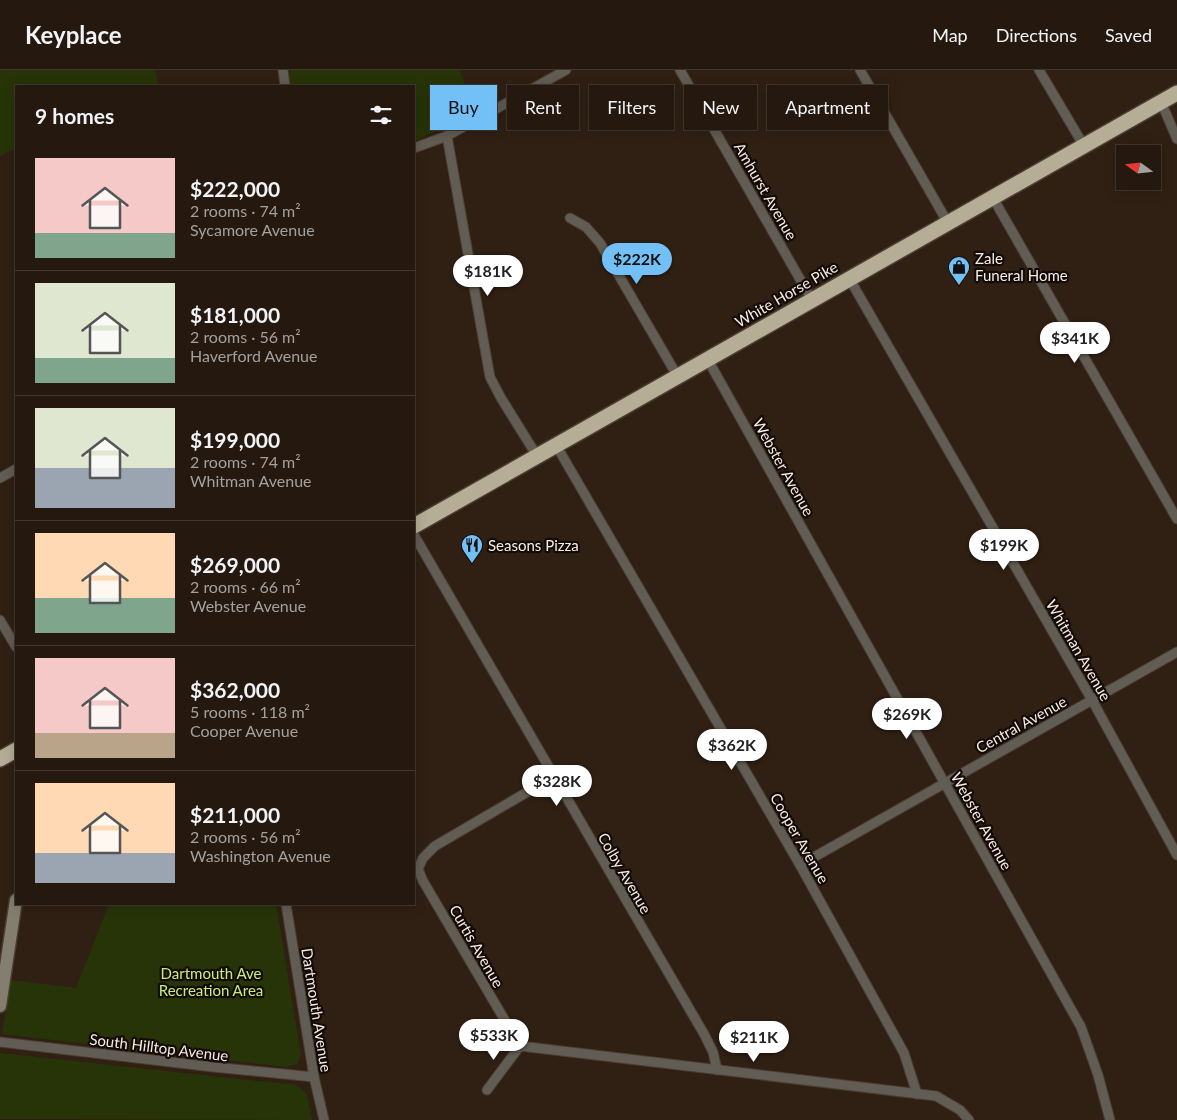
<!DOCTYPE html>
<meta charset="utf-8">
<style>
:root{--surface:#24180f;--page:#30251d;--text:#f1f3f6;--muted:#a3a09e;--line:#41372f;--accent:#73c0f6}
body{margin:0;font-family:Lato,sans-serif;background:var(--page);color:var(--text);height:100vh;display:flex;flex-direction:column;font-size:19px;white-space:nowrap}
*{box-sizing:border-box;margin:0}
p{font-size:16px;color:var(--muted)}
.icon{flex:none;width:28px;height:28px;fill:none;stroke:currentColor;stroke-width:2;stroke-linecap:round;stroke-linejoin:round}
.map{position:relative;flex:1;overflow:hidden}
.panel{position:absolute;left:15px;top:15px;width:400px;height:820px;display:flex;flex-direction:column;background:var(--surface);border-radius:0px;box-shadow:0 2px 12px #0003,0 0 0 1px var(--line)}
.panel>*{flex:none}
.top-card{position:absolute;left:430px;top:15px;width:475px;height:45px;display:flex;gap:10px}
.needle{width:32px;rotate:285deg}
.fabs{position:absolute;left:1116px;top:75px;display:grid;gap:10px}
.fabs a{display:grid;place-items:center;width:45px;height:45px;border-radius:0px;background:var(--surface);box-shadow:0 2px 12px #0003,0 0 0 1px var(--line);font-size:25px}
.price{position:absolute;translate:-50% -42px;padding:0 11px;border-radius:18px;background:#fff;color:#222;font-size:16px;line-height:32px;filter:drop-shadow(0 1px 2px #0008)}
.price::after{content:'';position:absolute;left:50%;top:30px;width:15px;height:11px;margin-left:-8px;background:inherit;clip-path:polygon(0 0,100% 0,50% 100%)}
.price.on{background:var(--accent);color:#111}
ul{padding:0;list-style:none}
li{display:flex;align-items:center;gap:15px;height:125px;padding:0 20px}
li+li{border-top:1px solid var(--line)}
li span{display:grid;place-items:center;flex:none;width:140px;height:100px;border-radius:0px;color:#555}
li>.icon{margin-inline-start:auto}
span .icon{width:60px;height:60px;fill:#fffc;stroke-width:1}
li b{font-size:21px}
h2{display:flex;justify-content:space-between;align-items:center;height:60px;padding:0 20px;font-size:21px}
.tag{padding:0 18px;border-radius:0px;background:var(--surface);box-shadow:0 2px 12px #0003,0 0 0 1px var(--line);font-size:18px;line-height:45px}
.tag.on{background:var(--accent);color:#111}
header{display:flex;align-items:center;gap:30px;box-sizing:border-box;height:70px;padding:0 25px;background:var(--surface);border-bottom:1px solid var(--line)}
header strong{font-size:24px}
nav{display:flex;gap:28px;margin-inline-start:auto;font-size:18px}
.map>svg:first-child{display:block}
.green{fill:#273407}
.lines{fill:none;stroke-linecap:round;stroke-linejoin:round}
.street-casing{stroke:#4c3d31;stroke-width:11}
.secondary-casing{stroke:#4c3d31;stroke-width:15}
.highway-casing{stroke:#4c3d31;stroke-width:18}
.street{stroke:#615d54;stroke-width:9}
.secondary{stroke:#837e6f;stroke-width:12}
.highway{stroke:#b6ad97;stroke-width:15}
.labels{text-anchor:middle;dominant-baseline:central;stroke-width:4.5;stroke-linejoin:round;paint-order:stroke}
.street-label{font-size:15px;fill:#f8ece4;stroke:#130b07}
.poi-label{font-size:15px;fill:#f8ece4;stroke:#130b07;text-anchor:start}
.park-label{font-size:15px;fill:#c8ed7b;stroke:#130b07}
</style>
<header>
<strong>Keyplace</strong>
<nav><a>Map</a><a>Directions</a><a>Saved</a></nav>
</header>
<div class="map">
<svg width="1177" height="1050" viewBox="0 0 1177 1050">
<rect width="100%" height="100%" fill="#302014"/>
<g class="green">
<path d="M 0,0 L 155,0 L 159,16 L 16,16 L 16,78 L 0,86 Z"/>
<path d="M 291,0 L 460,0 L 474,44 L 414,71 L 414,16 L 286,16 Z"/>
<path d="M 109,834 L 276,834 L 301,985 L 297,994 L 286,997 L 2,964 L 11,910 L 76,918 Z"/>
<path d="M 0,983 L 296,1015 L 307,1024 L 312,1050 L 0,1049 Z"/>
</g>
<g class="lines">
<g class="street-casing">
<g id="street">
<path d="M 283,0 L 285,16"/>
<path d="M 680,0 L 812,230"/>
<path d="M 860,0 L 948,153"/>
<path d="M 1039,0 L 1084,76"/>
<path d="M 1161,32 L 1177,69"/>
<path d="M 447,66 L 490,307 L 501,328 L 537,386"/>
<path d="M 414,78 L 447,66 L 566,0"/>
<path d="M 993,128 L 1177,449"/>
<path d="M 570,148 L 586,157 L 600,173 L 678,307"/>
<path d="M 849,208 L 1092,630 L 1177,785"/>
<path d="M 708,290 L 1081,957 L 1098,1005 L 1110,1050"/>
<path d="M 556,375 L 800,795 L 904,983 L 917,1024"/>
<path d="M 0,408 L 16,399"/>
<path d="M 414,465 L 704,964 L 713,982 L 717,1000"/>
<path d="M 0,550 L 16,577"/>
<path d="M 800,795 L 1177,582"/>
<path d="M 286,834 L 314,1007 L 324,1050"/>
<path d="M 0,972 L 213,997 L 314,1007"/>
<path d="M 520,976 L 936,1026 L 960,1040 L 969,1050"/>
<path d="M 520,976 L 423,811 L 418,799 L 423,788 L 435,776 L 553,707"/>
<path d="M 487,1020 L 520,976"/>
</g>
</g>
<g class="secondary-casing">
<path id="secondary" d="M 0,936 L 16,830"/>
</g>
<g class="highway-casing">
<g id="highway">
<path d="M 414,456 L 1177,23"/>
<path d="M 0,689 L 16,680"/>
</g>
</g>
<use href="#street" class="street"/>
<use href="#secondary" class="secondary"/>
<use href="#highway" class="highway"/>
</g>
<defs>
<g id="shop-pin" transform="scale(1.125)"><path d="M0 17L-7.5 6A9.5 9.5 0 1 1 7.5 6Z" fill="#73c0f6" stroke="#130b07"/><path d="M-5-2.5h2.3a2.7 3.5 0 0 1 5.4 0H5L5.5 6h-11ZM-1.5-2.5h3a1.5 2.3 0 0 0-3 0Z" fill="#111"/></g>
<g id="restaurant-pin" transform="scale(1.125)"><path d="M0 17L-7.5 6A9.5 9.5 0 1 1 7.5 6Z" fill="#73c0f6" stroke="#130b07"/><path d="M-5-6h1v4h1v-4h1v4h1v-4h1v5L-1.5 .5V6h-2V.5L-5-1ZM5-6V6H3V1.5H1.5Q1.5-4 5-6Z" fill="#111"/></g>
</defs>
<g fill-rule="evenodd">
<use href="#shop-pin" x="959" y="197"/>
<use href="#restaurant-pin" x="472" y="475"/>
</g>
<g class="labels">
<g class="street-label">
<text transform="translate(766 121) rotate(60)">Amhurst Avenue</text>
<text transform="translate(786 224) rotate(-30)">White Horse Pike</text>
<text transform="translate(784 397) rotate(61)">Webster Avenue</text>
<text transform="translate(1079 580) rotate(60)">Whitman Avenue</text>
<text transform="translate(1021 654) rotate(-29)">Central Avenue</text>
<text transform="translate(982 751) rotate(61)">Webster Avenue</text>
<text transform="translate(800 768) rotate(60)">Cooper Avenue</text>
<text transform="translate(625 803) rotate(60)">Colby Avenue</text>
<text transform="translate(477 876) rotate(60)">Curtis Avenue</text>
<text transform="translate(317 940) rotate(81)">Dartmouth Avenue</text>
<text transform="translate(159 977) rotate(7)">South Hilltop Avenue</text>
</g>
<g class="poi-label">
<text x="975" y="188">Zale<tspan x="975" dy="17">Funeral Home</tspan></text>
<text x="488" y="475">Seasons Pizza</text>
</g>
<g class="park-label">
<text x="211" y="903">Dartmouth Ave<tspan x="211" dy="17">Recreation Area</tspan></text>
</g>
</g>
</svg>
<div class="fabs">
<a><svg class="needle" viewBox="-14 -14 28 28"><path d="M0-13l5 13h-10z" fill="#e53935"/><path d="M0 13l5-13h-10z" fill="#a3a09e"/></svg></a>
</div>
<b class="price on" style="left:637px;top:215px">$222K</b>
<b class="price" style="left:488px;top:227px">$181K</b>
<b class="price" style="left:1075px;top:294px">$341K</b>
<b class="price" style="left:1004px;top:501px">$199K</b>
<b class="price" style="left:907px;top:670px">$269K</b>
<b class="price" style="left:732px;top:701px">$362K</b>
<b class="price" style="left:557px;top:737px">$328K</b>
<b class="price" style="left:494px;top:991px">$533K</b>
<b class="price" style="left:754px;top:993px">$211K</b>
<div class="top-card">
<a class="tag on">Buy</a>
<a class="tag">Rent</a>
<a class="tag">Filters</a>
<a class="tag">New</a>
<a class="tag">Apartment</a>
</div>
<section class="panel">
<h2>9 homes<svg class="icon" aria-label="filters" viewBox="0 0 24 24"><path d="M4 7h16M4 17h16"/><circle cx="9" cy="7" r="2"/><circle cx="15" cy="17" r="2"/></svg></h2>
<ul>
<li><span style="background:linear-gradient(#f6c9c9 75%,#7fa58c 0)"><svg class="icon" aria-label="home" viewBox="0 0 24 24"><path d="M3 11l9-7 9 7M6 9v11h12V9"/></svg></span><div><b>$222,000</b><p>2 rooms · 74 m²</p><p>Sycamore Avenue</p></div></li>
<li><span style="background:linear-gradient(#dfe7d0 75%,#7fa58c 0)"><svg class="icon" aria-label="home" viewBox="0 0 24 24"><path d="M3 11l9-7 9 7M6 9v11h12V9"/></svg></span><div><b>$181,000</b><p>2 rooms · 56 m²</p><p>Haverford Avenue</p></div></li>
<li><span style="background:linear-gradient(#dfe7d0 60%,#9aa5b1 0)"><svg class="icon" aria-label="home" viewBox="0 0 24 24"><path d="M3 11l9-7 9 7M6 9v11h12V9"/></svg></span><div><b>$199,000</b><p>2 rooms · 74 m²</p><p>Whitman Avenue</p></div></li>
<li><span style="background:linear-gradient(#ffd9b3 65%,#7fa58c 0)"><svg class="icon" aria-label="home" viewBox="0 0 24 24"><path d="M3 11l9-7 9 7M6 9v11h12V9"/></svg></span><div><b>$269,000</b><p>2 rooms · 66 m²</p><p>Webster Avenue</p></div></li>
<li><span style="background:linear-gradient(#f6c9c9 75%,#b9a48a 0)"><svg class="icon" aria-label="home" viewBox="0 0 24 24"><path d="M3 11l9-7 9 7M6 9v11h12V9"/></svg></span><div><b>$362,000</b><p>5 rooms · 118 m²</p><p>Cooper Avenue</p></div></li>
<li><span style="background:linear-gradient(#ffd9b3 70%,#9aa5b1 0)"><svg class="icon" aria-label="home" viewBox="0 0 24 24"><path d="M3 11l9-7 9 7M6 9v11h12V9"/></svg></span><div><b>$211,000</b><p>2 rooms · 56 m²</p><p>Washington Avenue</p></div></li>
</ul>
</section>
</div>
